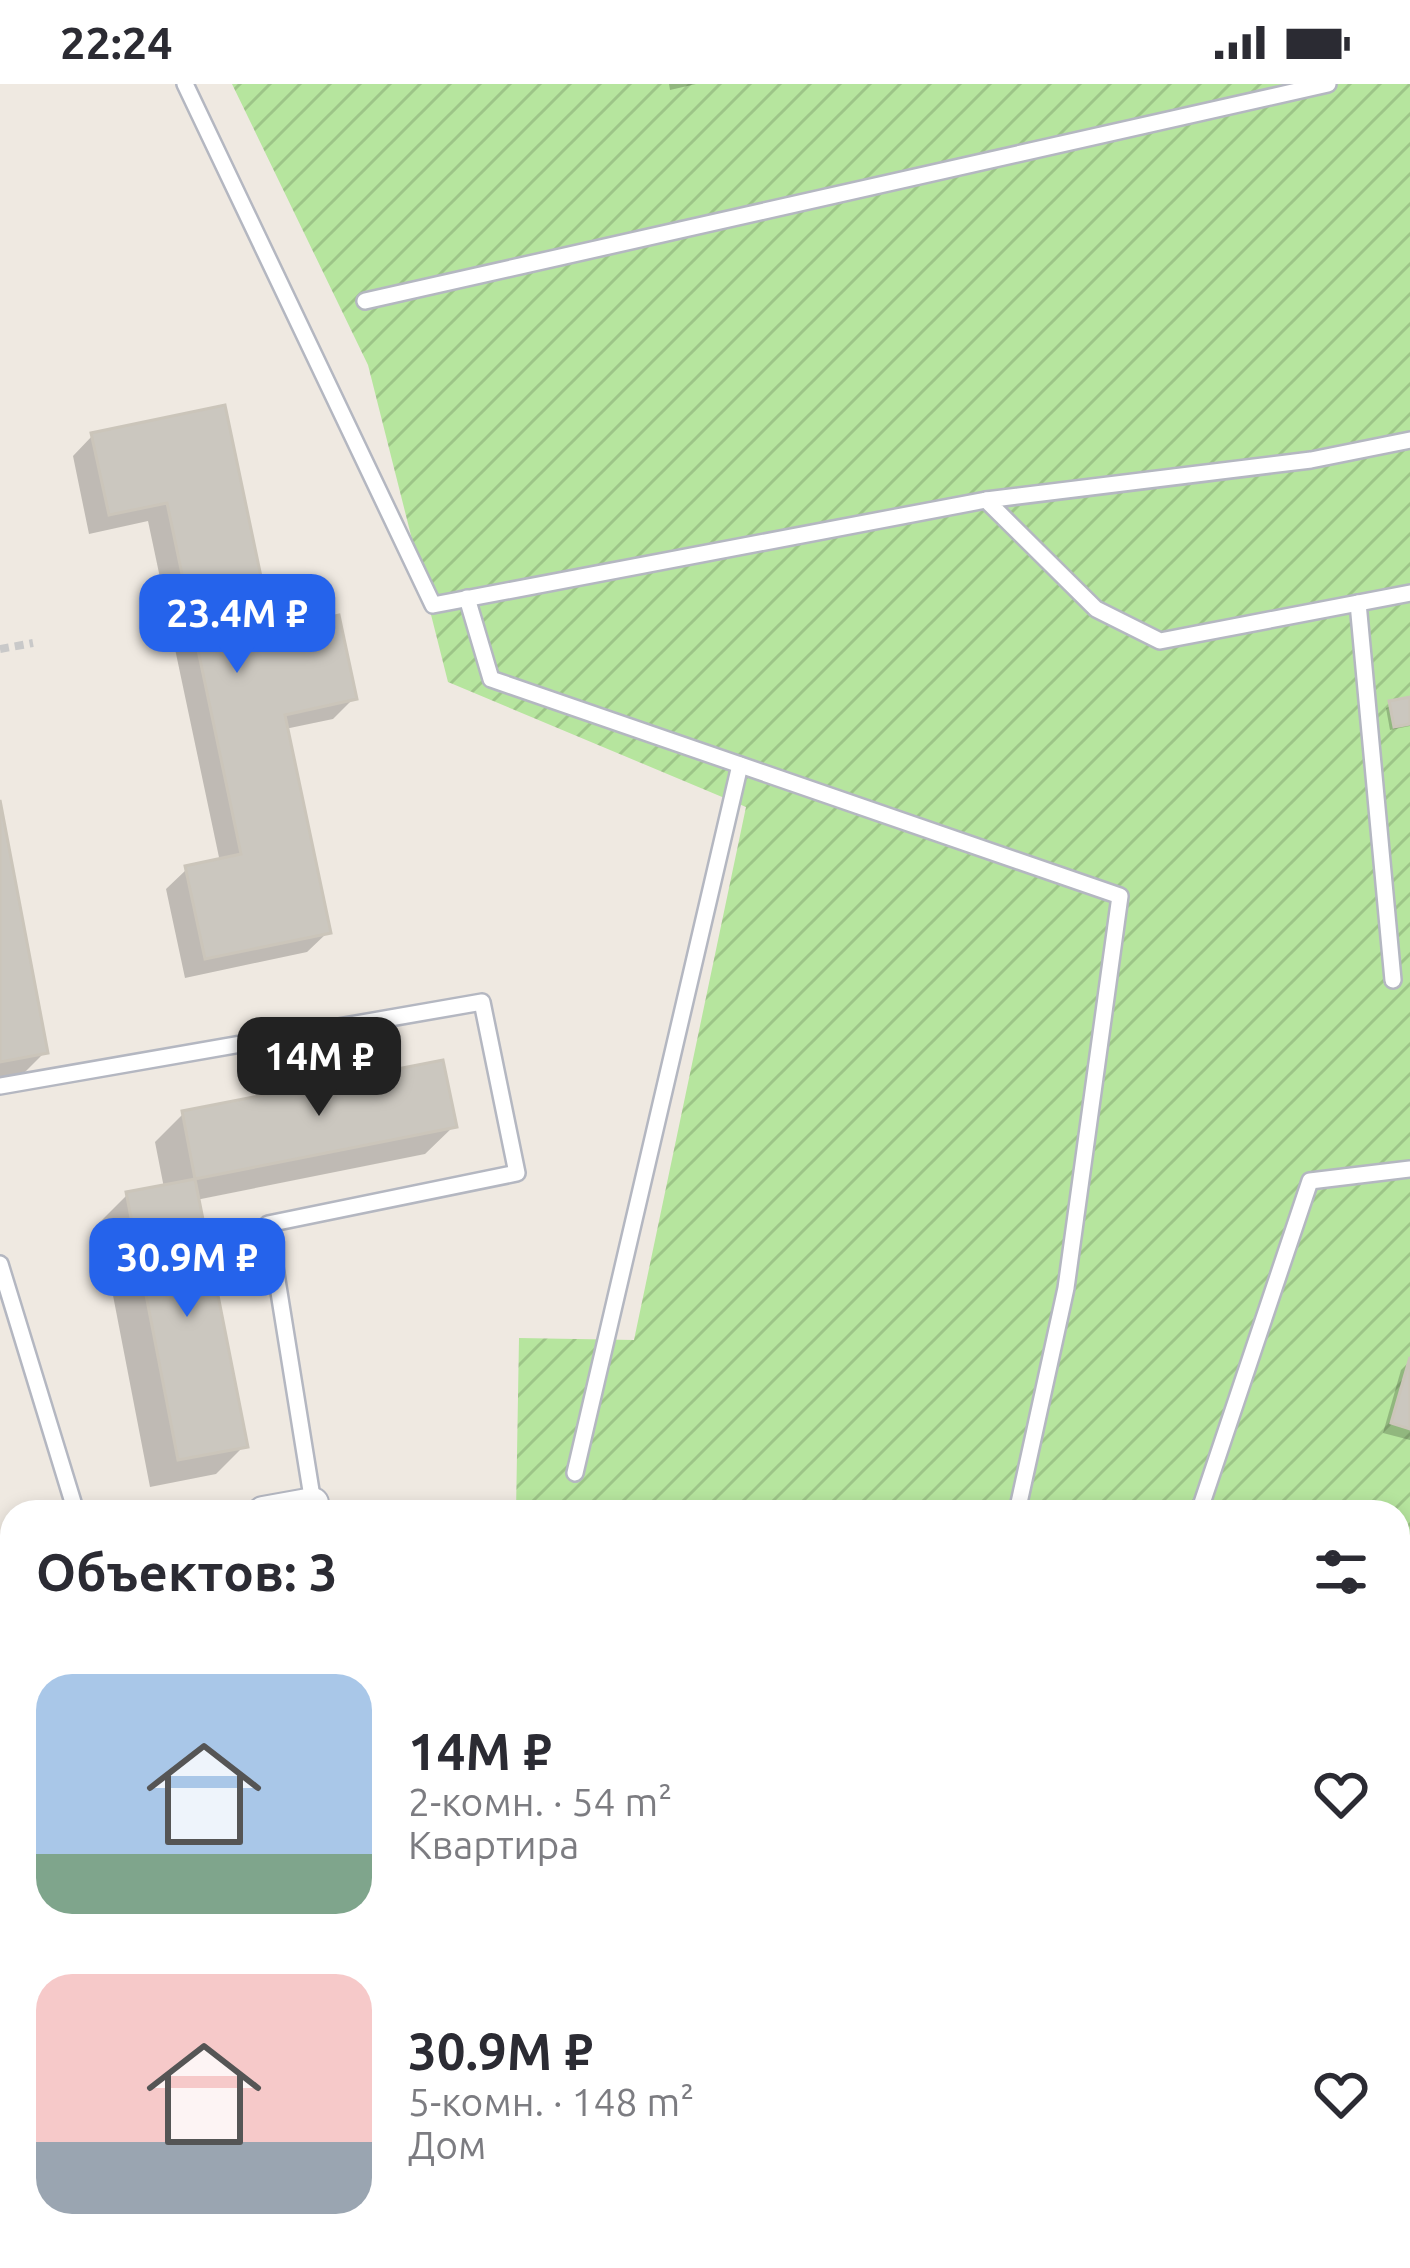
<!DOCTYPE html>
<html lang="ru">
<meta charset="utf-8">
<style>
:root{--surface:#fff;--page:#f7f7f7;--text:#2b2b33;--muted:#7c7c81;--accent:#2563eb}
body{margin:0;font-family:Ubuntu,sans-serif;background:var(--page);color:var(--text);height:100vh;display:flex;flex-direction:column;font-size:45px;white-space:nowrap}
*{box-sizing:border-box;margin:0}
p{font-size:39px;color:var(--muted)}
.icon{flex:none;width:66px;height:66px;fill:none;stroke:currentColor;stroke-width:2;stroke-linecap:round;stroke-linejoin:round}
.map{position:relative;flex:1;overflow:hidden}
.details{position:absolute;left:0px;top:1416px;width:1410px;height:768px;display:flex;flex-direction:column;background:var(--surface);border-radius:36px 36px 0 0;box-shadow:0 6px 18px #0003}
.details>*{flex:none}
.price{position:absolute;translate:-50% -102px;padding:0 27px;border-radius:24px;background:var(--accent);color:#fff;font-size:39px;line-height:78px;filter:drop-shadow(0 3px 6px #0008)}
.price::after{content:'';position:absolute;left:50%;top:72px;width:36px;height:27px;margin-left:-18px;background:inherit;clip-path:polygon(0 0,100% 0,50% 100%)}
.price.selected{background:#222;color:#fff}
ul{padding:0;list-style:none}
li{display:flex;align-items:center;gap:36px;height:300px;padding:0 36px}
li span{display:grid;place-items:center;flex:none;width:336px;height:240px;border-radius:36px;color:#555}
li>.icon{margin-inline-start:auto}
span .icon{width:144px;height:144px;fill:#fffc;stroke-width:1}
li b{font-size:51px}
h2{display:flex;justify-content:space-between;align-items:center;height:144px;padding:0 36px;font-size:51px}
.status{display:flex;justify-content:space-between;align-items:center;height:84px;padding:0 60px;background:var(--surface);direction:ltr}
.status svg{height:33px;fill:currentColor}
.map>svg:first-child{display:block}
.industrial{fill:url(#industrial-grid)}
.forest{fill:url(#forest-crowns)}
.garden{fill:url(#garden-furrows)}
.shadow{fill:#0003}
.building{fill:#cbc7bf;stroke:#cbc5ba;stroke-width:3}
.lines{fill:none;stroke-linecap:round;stroke-linejoin:round}
.lane-casing{stroke:#b4b7c1;stroke-width:20}
.street-casing{stroke:#b4b7c1;stroke-width:34}
.path{stroke:#c9c9c9;stroke-width:8;stroke-dasharray:9 6;stroke-linecap:butt}
.lane{stroke:#fff;stroke-width:15}
.street{stroke:#fff;stroke-width:30}
</style>
<div class="status"><b>22:24</b><svg viewBox="0 0 49 12"><path d="M0 12V9h3v3zM5 12V6h3v6zM10 12V3h3v9zM15 12V0h3v12zM26 1h20v11H26zM47 4h2v5h-2z"/></svg></div>
<div class="map">
<svg width="1410" height="2184" viewBox="0 0 1410 2184">
<defs>
<pattern id="industrial-grid" width="8" height="8" patternUnits="userSpaceOnUse" patternTransform="scale(3)"><rect width="8" height="8" fill="#e3e1e8"/><path d="M0 4h8M4 0v8" fill="none" stroke="#c3c1c7"/></pattern>
<pattern id="forest-crowns" width="20" height="18" patternUnits="userSpaceOnUse" patternTransform="scale(3)"><rect width="20" height="18" fill="#b6e59e"/><path d="M2 6a3 3 0 1 1 6 0M12 15a3 3 0 1 1 6 0" fill="none" stroke="#9dc588"/></pattern>
<pattern id="garden-furrows" width="10" height="10" patternUnits="userSpaceOnUse" patternTransform="scale(3)"><rect width="10" height="10" fill="#b6e59e"/><path d="M-1 1l2-2M0 10L10 0M9 11l2-2" fill="none" stroke="#9dc588"/></pattern>
</defs>
<rect width="100%" height="100%" fill="#efe9e1"/>
<g class="industrial">
<path d="M 0,1955 L 12,1956 L 12,2170 L 0,2169 Z"/>
<path d="M 32,2172 L 1230,2172 L 1230,2184 L 71,2184 Z"/>
</g>
<path class="forest" d="M 0,1616 L 12,1617 L 12,1938 L 0,1937 Z"/>
<path class="garden" d="M 232,0 L 1410,0 L 1410,1715 L 1398,1713 L 1398,1428 L 516,1428 L 519,1254 L 634,1256 L 746,723 L 448,598 L 368,281 Z"/>
<g class="shadow">
<path d="M 669,0 L 696,0 L 670,6 Z"/>
<path d="M 223,324 L 270,549 L 354,614 L 333,635 L 285,645 L 328,848 L 307,868 L 185,894 L 166,805 L 187,785 L 220,778 L 148,437 L 89,450 L 73,372 L 93,351 Z"/>
<path d="M 1410,616 L 1410,642 L 1390,646 L 1386,624 Z"/>
<path d="M 0,732 L 45,968 L 17,996 L 0,999 Z"/>
<path d="M 183,1030 L 454,1042 L 425,1070 L 196,1116 L 244,1362 L 216,1390 L 150,1403 L 99,1139 L 127,1111 L 164,1104 L 155,1058 Z"/>
<path d="M 1410,1277 L 1410,1356 L 1383,1349 L 1401,1286 Z"/>
</g>
<g class="building">
<path d="M 225,321 L 272,545 L 339,531 L 357,615 L 285,631 L 331,849 L 205,875 L 185,782 L 241,770 L 167,419 L 109,431 L 91,349 Z"/>
<path d="M 1410,613 L 1410,640 L 1394,643 L 1389,617 Z"/>
<path d="M 0,716 L 48,969 L 0,978 Z"/>
<path d="M 443,976 L 457,1043 L 195,1095 L 182,1027 Z"/>
<path d="M 195,1095 L 248,1363 L 178,1376 L 126,1108 Z"/>
<path d="M 1410,1273 L 1410,1345 L 1391,1339 Z"/>
</g>
<g class="lines">
<g class="lane-casing">
<g id="lane">
<path d="M 185,0 L 433,521 L 986,416"/>
<path d="M 365,217 L 1328,0"/>
<path d="M 1410,356 L 1311,376 L 986,416 L 1096,525 L 1160,557 L 1410,509"/>
<path d="M 467,514 L 491,595 L 1120,812 L 1066,1204 L 1017,1428"/>
<path d="M 1358,519 L 1393,896"/>
<path d="M 0,1002 L 482,918 L 517,1089 L 268,1140 L 313,1419"/>
<path d="M 0,1180 L 76,1428"/>
<path d="M 575,1389 L 740,681"/>
<path d="M 1199,1428 L 1310,1097 L 1410,1085"/>
<path d="M 1398,1740 L 1410,1742"/>
</g>
</g>
<g class="street-casing">
<g id="street">
<path d="M 263,1428 L 313,1419"/>
<path d="M 0,1516 L 12,1509"/>
</g>
</g>
<path class="path" d="M 0,565 L 33,559"/>
<use href="#lane" class="lane"/>
<use href="#street" class="street"/>
</g>
</svg>
<b class="price" style="left:237px;top:592px">23.4M ₽</b>
<b class="price selected" style="left:319px;top:1035px">14M ₽</b>
<b class="price" style="left:187px;top:1236px">30.9M ₽</b>
<section class="details">
<h2>Объектов: 3<svg class="icon" aria-label="filters" viewBox="0 0 24 24"><path d="M4 7h16M4 17h16"/><circle cx="9" cy="7" r="2"/><circle cx="15" cy="17" r="2"/></svg></h2>
<ul>
<li><span style="background:linear-gradient(#a9c7e8 75%,#7fa58c 0)"><svg class="icon" aria-label="home" viewBox="0 0 24 24"><path d="M3 11l9-7 9 7M6 9v11h12V9"/></svg></span><div><b>14M ₽</b><p>2-комн. · 54 m²</p><p>Квартира</p></div><svg class="icon" aria-label="heart" viewBox="0 0 24 24"><path d="M12 20l-8-8c-3-5 5-10 8-4 3-6 11-1 8 4z"/></svg></li>
<li><span style="background:linear-gradient(#f6c9c9 70%,#9aa5b1 0)"><svg class="icon" aria-label="home" viewBox="0 0 24 24"><path d="M3 11l9-7 9 7M6 9v11h12V9"/></svg></span><div><b>30.9M ₽</b><p>5-комн. · 148 m²</p><p>Дом</p></div><svg class="icon" aria-label="heart" viewBox="0 0 24 24"><path d="M12 20l-8-8c-3-5 5-10 8-4 3-6 11-1 8 4z"/></svg></li>
</ul>
</section>
</div>
